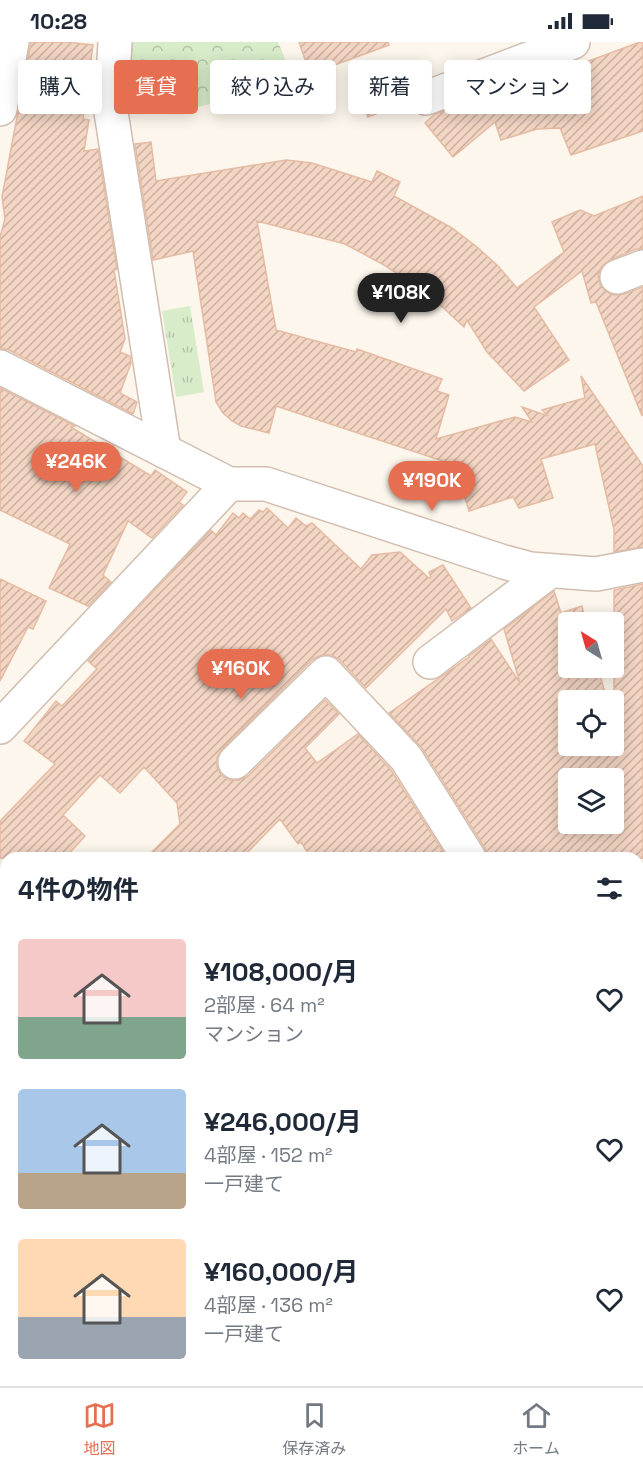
<!DOCTYPE html>
<html lang="ja">
<meta charset="utf-8">
<style>
:root{--surface:#fff;--page:#f2f2f3;--text:#1f2937;--muted:#747a83;--line:#e0e1e3;--accent:#e76f51}
body{margin:0;font-family:"Space Grotesk","Noto Sans JP",sans-serif;background:var(--page);color:var(--text);height:100vh;display:flex;flex-direction:column;font-size:22px;white-space:nowrap}
*{box-sizing:border-box;margin:0}
p{font-size:20px;color:var(--muted)}
.icon{flex:none;width:33px;height:33px;fill:none;stroke:currentColor;stroke-width:2;stroke-linecap:round;stroke-linejoin:round}
.map{position:relative;flex:1;overflow:hidden}
.panel{position:absolute;left:0px;top:810px;width:644px;height:534px;display:flex;flex-direction:column;background:var(--surface);border-radius:18px 18px 0 0;box-shadow:0 3px 15px #0003}
.panel>*{flex:none}
.hud{position:absolute;left:18px;top:18px;width:608px;height:54px;display:flex;gap:12px}
.needle{width:39px;rotate:323deg}
.fabs{position:absolute;left:558px;top:570px;display:grid;gap:12px}
.fabs a{display:grid;place-items:center;width:66px;height:66px;border-radius:6px;background:var(--surface);box-shadow:0 3px 15px #0003;font-size:30px}
.price{position:absolute;translate:-50% -51px;padding:0 14px;border-radius:21px;background:var(--accent);color:#fff;font-size:20px;line-height:39px;filter:drop-shadow(0 2px 3px #0008)}
.price::after{content:'';position:absolute;left:50%;top:36px;width:18px;height:14px;margin-left:-9px;background:inherit;clip-path:polygon(0 0,100% 0,50% 100%)}
.price.selected{background:#222;color:#fff}
ul{padding:0;list-style:none}
li{display:flex;align-items:center;gap:18px;height:150px;padding:0 18px}
li span{display:grid;place-items:center;flex:none;width:168px;height:120px;border-radius:6px;color:#555}
li>.icon{margin-inline-start:auto}
span .icon{width:72px;height:72px;fill:#fffc;stroke-width:1}
li b{font-size:26px}
h2{display:flex;justify-content:space-between;align-items:center;height:72px;padding:0 18px;font-size:26px}
.chip{padding:0 21px;border-radius:6px;background:var(--surface);box-shadow:0 3px 15px #0003;font-size:21px;line-height:54px}
.chip.selected{background:var(--accent);color:#fff}
.status{display:flex;justify-content:space-between;align-items:center;height:42px;padding:0 30px;background:var(--surface);direction:ltr}
.status svg{height:16px;fill:currentColor}
.menu{display:flex;justify-content:space-around;align-items:center;height:84px;border-top:2px solid var(--line);background:var(--surface);font-size:16px;color:var(--muted)}
.menu a{display:grid;justify-items:center;gap:3px}
.menu .selected{color:var(--accent)}
.map>svg:first-child{display:block}
.grass{fill:url(#grass-tufts)}
.forest{fill:url(#forest-crowns)}
.building{fill:url(#building-hatch);stroke:#e6bba3;stroke-width:1.5;fill-rule:evenodd}
.lines{fill:none;stroke-linecap:round;stroke-linejoin:round}
.minor-casing{stroke:#d1beb0;stroke-width:36}
.minor{stroke:#fff;stroke-width:33}
</style>
<div class="status"><b>10:28</b><svg viewBox="0 0 49 12"><path d="M0 12V9h3v3zM5 12V6h3v6zM10 12V3h3v9zM15 12V0h3v12zM26 1h20v11H26zM47 4h2v5h-2z"/></svg></div>
<div class="map">
<svg width="643" height="1344" viewBox="0 0 643 1344">
<defs>
<pattern id="grass-tufts" width="24" height="20" patternUnits="userSpaceOnUse" patternTransform="scale(1.5)"><rect width="24" height="20" fill="#d8ecc9"/><path d="M3 7l-1-3M5 7V3M7 7l1-3M15 17l-1-3M17 17v-4M19 17l1-3" fill="none" stroke="#b4c2a5"/></pattern>
<pattern id="forest-crowns" width="20" height="18" patternUnits="userSpaceOnUse" patternTransform="scale(1.5)"><rect width="20" height="18" fill="#d8ecc9"/><path d="M2 6a3 3 0 1 1 6 0M12 15a3 3 0 1 1 6 0" fill="none" stroke="#b4c2a5"/></pattern>
<pattern id="building-hatch" width="6" height="6" patternUnits="userSpaceOnUse" patternTransform="scale(1.5)"><rect width="6" height="6" fill="#f3d5c3"/><path d="M-1 1l2-2M0 6l6-6M5 7l2-2" fill="none" stroke="#cab0a1"/></pattern>
</defs>
<rect width="100%" height="100%" fill="#fdf6ec"/>
<path class="grass" d="M 190,264 L 204,350 L 176,355 L 162,269 Z"/>
<path class="forest" d="M 130,0 L 278,0 L 296,44 L 163,72 L 126,68 Z"/>
<g class="building">
<path d="M 31,0 L 66,0 L 93,3 L 83,77 L 89,78 L 84,109 L 98,107 L 117,227 L 114,228 L 125,297 L 120,310 L 130,314 L 131,321 L 120,351 L 137,360 L 133,372 L 9,308 L 0,306 L 0,195 L 5,177 L 2,155 Z"/>
<path d="M 299,0 L 388,0 L 389,3 L 310,32 Z"/>
<path d="M 640,0 L 643,0 L 643,89 L 571,113 L 560,86 L 537,87 L 501,98 L 495,80 L 453,115 L 425,81 L 435,72 L 535,34 L 540,37 Z"/>
<path d="M 388,31 L 401,62 L 368,75 L 356,45 Z"/>
<path d="M 151,100 L 156,139 L 286,118 L 312,121 L 372,140 L 377,129 L 400,140 L 394,154 L 452,186 L 477,205 L 498,224 L 517,246 L 564,210 L 552,180 L 580,168 L 594,174 L 643,154 L 643,207 L 636,207 L 610,218 L 602,224 L 598,233 L 600,242 L 605,249 L 614,253 L 624,252 L 643,245 L 642,374 L 596,260 L 591,261 L 582,229 L 534,265 L 569,318 L 524,349 L 487,310 L 467,278 L 464,285 L 425,249 L 384,223 L 345,202 L 257,179 L 276,288 L 356,310 L 357,307 L 442,337 L 437,349 L 449,353 L 436,397 L 515,375 L 532,380 L 522,365 L 548,374 L 542,368 L 585,356 L 581,334 L 643,424 L 643,505 L 614,510 L 614,488 L 595,402 L 541,417 L 553,456 L 519,466 L 513,455 L 469,469 L 455,423 L 276,364 L 269,391 L 241,384 L 232,379 L 223,371 L 216,360 L 193,209 L 153,218 L 135,102 Z"/>
<path d="M 0,346 L 75,384 L 71,385 L 151,434 L 155,428 L 187,450 L 179,460 L 183,463 L 152,496 L 128,479 L 103,533 L 111,540 L 88,564 L 49,546 L 70,502 L 0,468 Z"/>
<path d="M 267,466 L 288,486 L 296,476 L 306,484 L 312,481 L 361,527 L 372,513 L 400,510 L 429,536 L 431,535 L 429,530 L 443,523 L 471,566 L 452,579 L 446,567 L 366,646 L 340,618 L 332,613 L 322,613 L 313,617 L 222,707 L 217,716 L 217,725 L 221,733 L 229,738 L 239,738 L 248,734 L 325,658 L 339,672 L 305,706 L 317,721 L 358,692 L 391,728 L 447,816 L 311,816 L 301,800 L 298,802 L 280,777 L 242,816 L 146,816 L 180,782 L 177,761 L 144,725 L 120,751 L 100,733 L 63,773 L 85,794 L 65,816 L 0,816 L 0,779 L 55,722 L 24,699 L 56,659 L 62,664 L 97,627 L 88,619 L 211,488 L 216,493 L 233,471 L 239,476 L 243,471 L 250,477 L 259,468 L 263,470 Z"/>
<path d="M 0,537 L 46,559 L 33,587 L 28,585 L 0,639 Z"/>
<path d="M 643,542 L 643,816 L 488,816 L 485,806 L 422,706 L 389,671 L 469,615 L 469,614 L 491,597 L 520,641 L 504,587 L 554,549 L 561,571 L 582,564 L 586,580 L 568,580 L 568,626 L 598,626 L 607,658 L 568,658 L 568,704 L 614,704 L 614,548 ZM 568,736 L 614,736 L 614,782 L 568,782 Z"/>
</g>
<g class="lines">
<g class="minor-casing">
<g id="minor">
<path d="M 115,0 L 111,70 L 164,409"/>
<path d="M 426,56 L 573,0"/>
<path d="M 0,67 L 12,0"/>
<path d="M 617,235 L 643,225"/>
<path d="M 0,325 L 229,442 L 266,442 L 504,520 L 530,527 L 596,532 L 643,523"/>
<path d="M 430,620 L 550,529"/>
<path d="M 0,685 L 229,442"/>
<path d="M 235,720 L 326,631 L 406,716 L 469,816"/>
<path d="M 0,970 L 6,975"/>
<path d="M 638,1021 L 643,1027"/>
<path d="M 638,1116 L 643,1120"/>
<path d="M 638,1207 L 643,1192"/>
<path d="M 339,1338 L 339,1344"/>
<path d="M 73,1344 L 80,1338"/>
<path d="M 590,1344 L 592,1338"/>
</g>
</g>
<use href="#minor" class="minor"/>
</g>
</svg>
<div class="fabs">
<a><svg class="needle" viewBox="-14 -14 28 28"><path d="M0-13l5 13h-10z" fill="#e53935"/><path d="M0 13l5-13h-10z" fill="#747a83"/></svg></a>
<a><svg class="icon" aria-label="locate" viewBox="0 0 24 24"><circle cx="12" cy="12" r="6"/><path d="M12 2v4M12 18v4M2 12h4M18 12h4"/></svg></a>
<a><svg class="icon" aria-label="layers" viewBox="0 0 24 24"><path d="M12 4l9 5-9 5-9-5zM3 14l9 5 9-5"/></svg></a>
</div>
<b class="price selected" style="left:401px;top:282px">¥108K</b>
<b class="price" style="left:76px;top:451px">¥246K</b>
<b class="price" style="left:432px;top:470px">¥190K</b>
<b class="price" style="left:241px;top:658px">¥160K</b>
<div class="hud">
<a class="chip">購入</a>
<a class="chip selected">賃貸</a>
<a class="chip">絞り込み</a>
<a class="chip">新着</a>
<a class="chip">マンション</a>
</div>
<section class="panel">
<h2>4件の物件<svg class="icon" aria-label="filters" viewBox="0 0 24 24"><path d="M4 7h16M4 17h16"/><circle cx="9" cy="7" r="2"/><circle cx="15" cy="17" r="2"/></svg></h2>
<ul>
<li><span style="background:linear-gradient(#f6c9c9 65%,#7fa58c 0)"><svg class="icon" aria-label="home" viewBox="0 0 24 24"><path d="M3 11l9-7 9 7M6 9v11h12V9"/></svg></span><div><b>¥108,000/月</b><p>2部屋 · 64 m²</p><p>マンション</p></div><svg class="icon" aria-label="heart" viewBox="0 0 24 24"><path d="M12 20l-8-8c-3-5 5-10 8-4 3-6 11-1 8 4z"/></svg></li>
<li><span style="background:linear-gradient(#a9c7e8 70%,#b9a48a 0)"><svg class="icon" aria-label="home" viewBox="0 0 24 24"><path d="M3 11l9-7 9 7M6 9v11h12V9"/></svg></span><div><b>¥246,000/月</b><p>4部屋 · 152 m²</p><p>一戸建て</p></div><svg class="icon" aria-label="heart" viewBox="0 0 24 24"><path d="M12 20l-8-8c-3-5 5-10 8-4 3-6 11-1 8 4z"/></svg></li>
<li><span style="background:linear-gradient(#ffd9b3 65%,#9aa5b1 0)"><svg class="icon" aria-label="home" viewBox="0 0 24 24"><path d="M3 11l9-7 9 7M6 9v11h12V9"/></svg></span><div><b>¥160,000/月</b><p>4部屋 · 136 m²</p><p>一戸建て</p></div><svg class="icon" aria-label="heart" viewBox="0 0 24 24"><path d="M12 20l-8-8c-3-5 5-10 8-4 3-6 11-1 8 4z"/></svg></li>
</ul>
</section>
</div>
<nav class="menu">
<a class="selected"><svg class="icon" aria-label="map" viewBox="0 0 24 24"><path d="M3 6l6-2 6 2 6-2v14l-6 2-6-2-6 2zM9 4v14M15 6v14"/></svg>地図</a>
<a><svg class="icon" aria-label="saved" viewBox="0 0 24 24"><path d="M7 4h10v16l-5-4-5 4z"/></svg>保存済み</a>
<a><svg class="icon" aria-label="home" viewBox="0 0 24 24"><path d="M3 11l9-7 9 7M6 9v11h12V9"/></svg>ホーム</a>
</nav>
